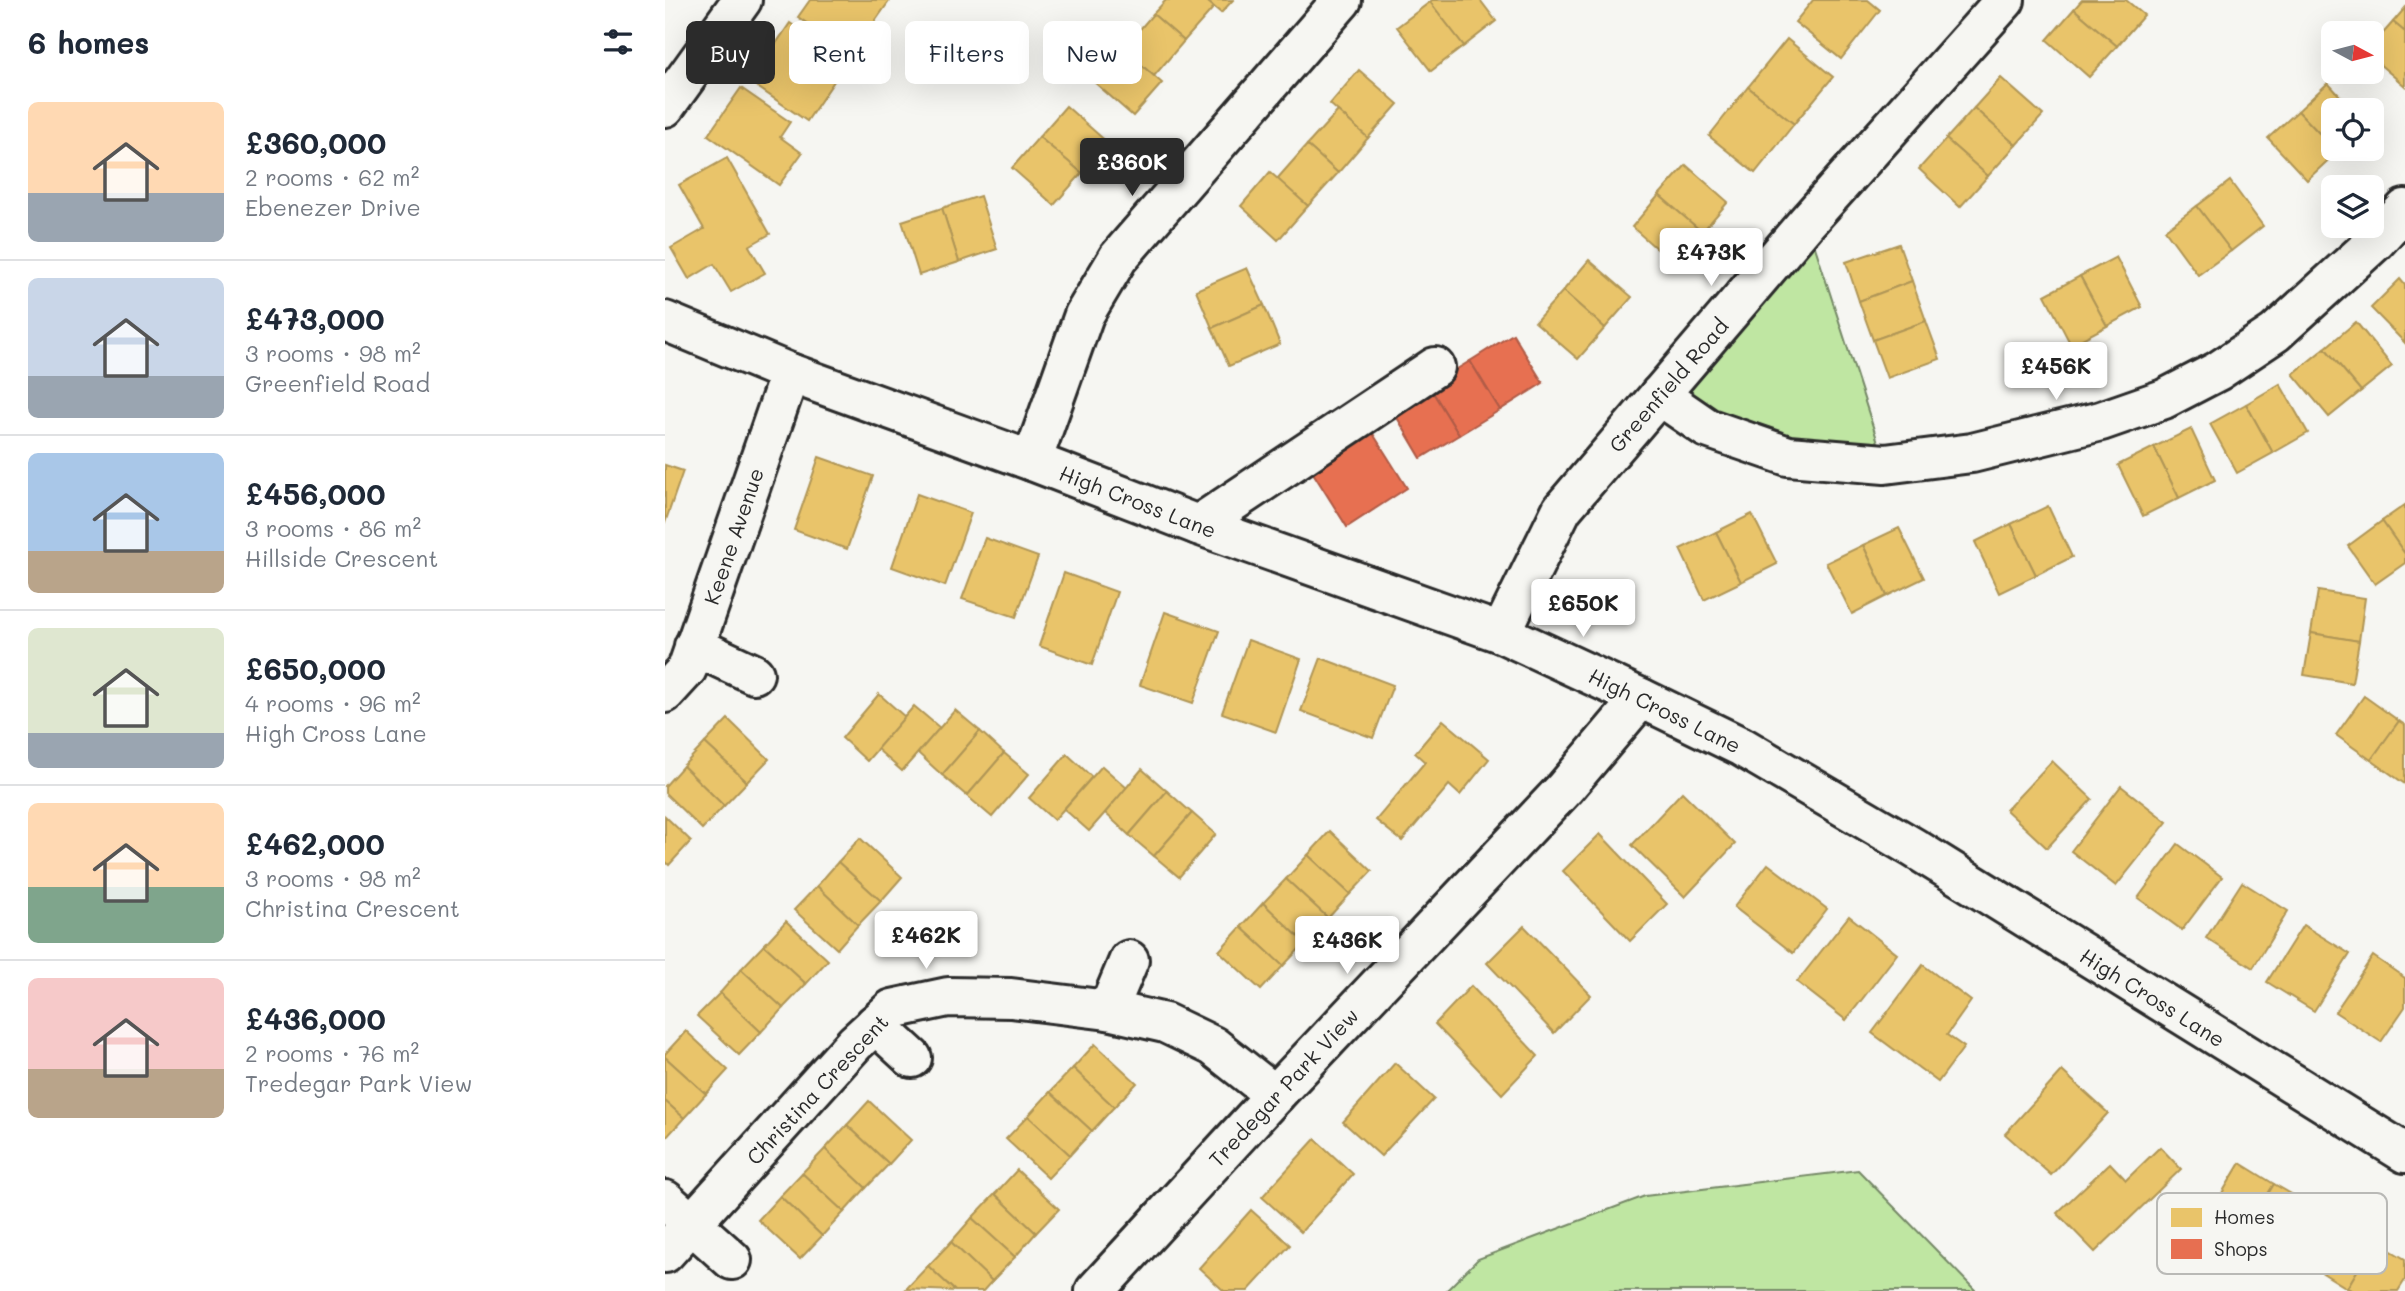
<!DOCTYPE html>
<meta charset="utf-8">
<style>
:root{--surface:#fff;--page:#f6f6f7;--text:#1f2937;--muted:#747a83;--line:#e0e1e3;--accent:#2b2b2b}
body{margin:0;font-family:Mali,sans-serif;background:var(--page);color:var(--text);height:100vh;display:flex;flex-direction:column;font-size:26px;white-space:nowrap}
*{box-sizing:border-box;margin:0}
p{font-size:23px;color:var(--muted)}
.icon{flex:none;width:38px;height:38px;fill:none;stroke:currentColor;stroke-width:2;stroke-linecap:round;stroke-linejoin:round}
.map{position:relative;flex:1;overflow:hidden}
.panel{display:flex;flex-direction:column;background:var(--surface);width:665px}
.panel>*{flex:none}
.banner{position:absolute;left:21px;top:21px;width:665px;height:63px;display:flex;gap:14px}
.needle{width:46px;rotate:97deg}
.tools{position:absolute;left:1656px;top:21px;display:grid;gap:14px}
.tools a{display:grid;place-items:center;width:63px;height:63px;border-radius:10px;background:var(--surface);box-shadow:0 7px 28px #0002;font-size:35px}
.price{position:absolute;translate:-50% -60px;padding:0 16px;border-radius:7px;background:#fff;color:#222;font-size:23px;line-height:46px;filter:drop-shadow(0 2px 4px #0008)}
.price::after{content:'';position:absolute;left:50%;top:42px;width:21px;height:16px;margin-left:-10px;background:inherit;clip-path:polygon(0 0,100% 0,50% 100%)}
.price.on{background:var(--accent);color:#fff}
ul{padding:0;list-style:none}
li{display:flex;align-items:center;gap:21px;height:175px;padding:0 28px}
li+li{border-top:2px solid var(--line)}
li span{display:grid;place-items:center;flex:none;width:196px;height:140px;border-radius:10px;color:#555}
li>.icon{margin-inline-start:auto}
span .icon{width:84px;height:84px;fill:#fffc;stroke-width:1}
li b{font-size:30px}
h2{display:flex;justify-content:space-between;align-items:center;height:84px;padding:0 28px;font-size:30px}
.tag{padding:0 24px;border-radius:10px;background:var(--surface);box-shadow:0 7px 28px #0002;font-size:24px;line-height:63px}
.tag.on{background:var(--accent);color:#fff}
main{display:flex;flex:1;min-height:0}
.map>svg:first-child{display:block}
.green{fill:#bfe6a2;stroke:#758866;stroke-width:2}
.homes{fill:#e9c46a;stroke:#b09657;stroke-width:2}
.shops{fill:#e76f51;stroke:#af5b46;stroke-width:2}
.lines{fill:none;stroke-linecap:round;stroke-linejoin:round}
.minor-casing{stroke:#2b2b2b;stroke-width:44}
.minor{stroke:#f6f6f2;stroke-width:38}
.labels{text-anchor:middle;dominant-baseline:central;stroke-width:7;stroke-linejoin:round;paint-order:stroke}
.street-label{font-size:21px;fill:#2b2b2b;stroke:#f6f6f2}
.key{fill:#f6f6f2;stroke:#b9b9b6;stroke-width:2}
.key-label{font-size:19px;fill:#2b2b2b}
</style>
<main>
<section class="panel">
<h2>6 homes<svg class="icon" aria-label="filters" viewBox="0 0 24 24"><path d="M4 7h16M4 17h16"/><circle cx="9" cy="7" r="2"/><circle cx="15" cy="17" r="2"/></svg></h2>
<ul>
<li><span style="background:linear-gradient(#ffd9b3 65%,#9aa5b1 0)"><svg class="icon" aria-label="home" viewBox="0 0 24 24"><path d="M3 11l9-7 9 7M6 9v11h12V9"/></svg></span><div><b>£360,000</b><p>2 rooms · 62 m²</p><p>Ebenezer Drive</p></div></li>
<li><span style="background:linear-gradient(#c9d6e8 70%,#9aa5b1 0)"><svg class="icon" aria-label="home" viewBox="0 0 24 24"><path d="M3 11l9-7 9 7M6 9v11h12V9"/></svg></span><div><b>£473,000</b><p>3 rooms · 98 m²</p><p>Greenfield Road</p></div></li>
<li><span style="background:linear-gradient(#a9c7e8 70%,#b9a48a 0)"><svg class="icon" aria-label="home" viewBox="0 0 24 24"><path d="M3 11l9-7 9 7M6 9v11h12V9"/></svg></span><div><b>£456,000</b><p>3 rooms · 86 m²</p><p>Hillside Crescent</p></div></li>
<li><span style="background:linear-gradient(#dfe7d0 75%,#9aa5b1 0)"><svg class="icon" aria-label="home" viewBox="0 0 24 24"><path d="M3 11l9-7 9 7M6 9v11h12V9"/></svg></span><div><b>£650,000</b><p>4 rooms · 96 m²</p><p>High Cross Lane</p></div></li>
<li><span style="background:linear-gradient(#ffd9b3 60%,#7fa58c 0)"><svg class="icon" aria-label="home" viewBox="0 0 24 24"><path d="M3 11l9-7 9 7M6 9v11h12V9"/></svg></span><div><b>£462,000</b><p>3 rooms · 98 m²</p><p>Christina Crescent</p></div></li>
<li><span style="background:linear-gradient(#f6c9c9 65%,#b9a48a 0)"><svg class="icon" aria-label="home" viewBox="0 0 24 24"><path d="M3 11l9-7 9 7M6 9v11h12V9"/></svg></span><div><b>£436,000</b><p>2 rooms · 76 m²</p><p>Tredegar Park View</p></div></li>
</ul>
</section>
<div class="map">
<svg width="1740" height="1291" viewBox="0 0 1740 1291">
<rect width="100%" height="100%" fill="#f6f6f2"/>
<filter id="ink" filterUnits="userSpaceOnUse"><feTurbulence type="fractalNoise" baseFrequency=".0143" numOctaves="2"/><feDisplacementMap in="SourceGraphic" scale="14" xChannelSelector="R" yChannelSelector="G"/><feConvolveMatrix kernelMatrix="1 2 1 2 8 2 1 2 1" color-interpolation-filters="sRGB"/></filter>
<g filter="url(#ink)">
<g class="green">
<path d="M 1142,222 L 1220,464 L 1123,456 L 994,395 Z"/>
<path d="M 1193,1170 L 1311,1291 L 781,1291 L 813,1259 L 980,1196 Z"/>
</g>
<g class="homes">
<path d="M 145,0 L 225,0 L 187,54 L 133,17 Z"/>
<path d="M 501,0 L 541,0 L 549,7 L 519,41 L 488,14 Z"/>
<path d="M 541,0 L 568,0 L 556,13 Z"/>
<path d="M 767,0 L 815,0 L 831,21 L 799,46 L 765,2 Z"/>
<path d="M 1148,0 L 1203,0 L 1215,10 L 1176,59 L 1130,22 Z"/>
<path d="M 1417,0 L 1461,0 L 1479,15 L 1452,46 L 1409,9 Z"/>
<path d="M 765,2 L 799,46 L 766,71 L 732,27 Z"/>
<path d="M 1740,8 L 1740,32 L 1728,22 Z"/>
<path d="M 1409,9 L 1452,46 L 1424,77 L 1382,40 Z"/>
<path d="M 488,14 L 519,41 L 489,76 L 458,49 Z"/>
<path d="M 1728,22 L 1740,32 L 1740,86 L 1706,57 L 1706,47 Z"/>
<path d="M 125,23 L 182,62 L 142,121 L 85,82 Z"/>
<path d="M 1122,39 L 1168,77 L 1129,124 L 1083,87 Z"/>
<path d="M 458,49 L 497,83 L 468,116 L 429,82 Z"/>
<path d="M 694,70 L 733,104 L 703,138 L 665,104 Z"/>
<path d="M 1336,78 L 1378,115 L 1351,145 L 1309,108 Z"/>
<path d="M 1663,83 L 1688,110 L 1668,110 L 1668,148 L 1633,111 Z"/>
<path d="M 1083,87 L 1129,124 L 1090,173 L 1044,136 Z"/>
<path d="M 76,88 L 125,122 L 115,137 L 137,153 L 114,185 L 43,135 Z"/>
<path d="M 401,106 L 443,143 L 417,173 L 374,137 Z"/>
<path d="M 1309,108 L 1351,145 L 1323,176 L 1281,139 Z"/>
<path d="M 673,111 L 703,138 L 673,173 L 642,145 Z"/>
<path d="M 1633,111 L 1672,152 L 1642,180 L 1603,138 Z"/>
<path d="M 374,137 L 417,173 L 389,205 L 347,168 Z"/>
<path d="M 1281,139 L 1323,176 L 1295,207 L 1254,169 Z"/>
<path d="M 642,145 L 673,173 L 643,206 L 612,179 Z"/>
<path d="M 62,158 L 105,234 L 84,246 L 100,273 L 66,292 L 49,264 L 24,279 L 6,248 L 39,229 L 14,185 Z"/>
<path d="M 1021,165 L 1063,202 L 1037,232 L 994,195 Z"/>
<path d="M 605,172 L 643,206 L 613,240 L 576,206 Z"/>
<path d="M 1565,181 L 1598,226 L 1566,251 L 1532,206 Z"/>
<path d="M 994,195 L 1037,232 L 1009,264 L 967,227 Z"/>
<path d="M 315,196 L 332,249 L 294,262 L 277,208 Z"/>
<path d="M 1532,206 L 1566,251 L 1533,275 L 1500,230 Z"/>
<path d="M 277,208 L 294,262 L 254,275 L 237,221 Z"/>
<path d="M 1234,244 L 1247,281 L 1194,301 L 1181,262 Z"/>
<path d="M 1451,257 L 1477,307 L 1442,326 L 1415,276 Z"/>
<path d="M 924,260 L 967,297 L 940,328 L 898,291 Z"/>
<path d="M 582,268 L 599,305 L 547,328 L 531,290 Z"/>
<path d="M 1415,276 L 1442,326 L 1406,345 L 1380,295 Z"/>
<path d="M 1735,279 L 1740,285 L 1740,343 L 1706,308 Z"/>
<path d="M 1247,281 L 1261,321 L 1208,340 L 1194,301 Z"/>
<path d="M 898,291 L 940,328 L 913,359 L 870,322 Z"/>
<path d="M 599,305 L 615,344 L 564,366 L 547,328 Z"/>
<path d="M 1261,321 L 1275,359 L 1222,378 L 1208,340 Z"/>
<path d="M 1691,322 L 1727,366 L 1696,391 L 1660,348 Z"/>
<path d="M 1660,348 L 1696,391 L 1664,417 L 1628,374 Z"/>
<path d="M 1615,384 L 1643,433 L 1608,453 L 1581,404 Z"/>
<path d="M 1581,404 L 1608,453 L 1572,473 L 1545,424 Z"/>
<path d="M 1526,429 L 1550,480 L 1514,498 L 1489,447 Z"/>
<path d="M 1489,447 L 1514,498 L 1478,516 L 1453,465 Z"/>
<path d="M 154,457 L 208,476 L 182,549 L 129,530 Z"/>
<path d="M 0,465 L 18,471 L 0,523 Z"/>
<path d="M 252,494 L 306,513 L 280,586 L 227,567 Z"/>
<path d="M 1740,505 L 1740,554 L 1717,521 Z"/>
<path d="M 1383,506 L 1407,557 L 1371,575 L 1346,524 Z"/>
<path d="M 1087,514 L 1112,564 L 1076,582 L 1051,532 Z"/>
<path d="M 1717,521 L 1740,554 L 1740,563 L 1710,584 L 1683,546 Z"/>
<path d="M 1346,524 L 1371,575 L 1334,593 L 1310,542 Z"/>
<path d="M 1234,528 L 1259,578 L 1222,596 L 1198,545 Z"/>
<path d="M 1051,532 L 1076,582 L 1039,600 L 1015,549 Z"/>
<path d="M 320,538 L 373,557 L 351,617 L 297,599 Z"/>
<path d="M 1198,545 L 1222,596 L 1187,614 L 1161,563 Z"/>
<path d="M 399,573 L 452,592 L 427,665 L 374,646 Z"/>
<path d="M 1653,591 L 1700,598 L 1694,641 L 1646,633 Z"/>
<path d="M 500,612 L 554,631 L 528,703 L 475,685 Z"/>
<path d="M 1646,633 L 1694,641 L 1687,683 L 1639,675 Z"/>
<path d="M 583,640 L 636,659 L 611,732 L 557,713 Z"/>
<path d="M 656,658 L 728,685 L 708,738 L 636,711 Z"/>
<path d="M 214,694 L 240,717 L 202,761 L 177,738 Z"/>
<path d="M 1699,696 L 1734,721 L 1706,760 L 1671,735 Z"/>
<path d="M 249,706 L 275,728 L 237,771 L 212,749 Z"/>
<path d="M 290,710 L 315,731 L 277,775 L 253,753 Z"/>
<path d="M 63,719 L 104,759 L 82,782 L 40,743 Z"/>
<path d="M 778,720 L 824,759 L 795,795 L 784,785 L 737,841 L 711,820 L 760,762 L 750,753 Z"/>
<path d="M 1734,721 L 1740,725 L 1740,784 L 1706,760 Z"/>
<path d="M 315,731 L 339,753 L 302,796 L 277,775 Z"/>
<path d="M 40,743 L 82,782 L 59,806 L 18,766 Z"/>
<path d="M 339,753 L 364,774 L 327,817 L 302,796 Z"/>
<path d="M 402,754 L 427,777 L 389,820 L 364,798 Z"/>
<path d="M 1387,761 L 1427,799 L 1382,848 L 1341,810 Z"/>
<path d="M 18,766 L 59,806 L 37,829 L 0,793 L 0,786 Z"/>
<path d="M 437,766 L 462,788 L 424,831 L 399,809 Z"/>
<path d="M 477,769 L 502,791 L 464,835 L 440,813 Z"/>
<path d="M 1456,786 L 1502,822 L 1451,886 L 1406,851 Z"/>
<path d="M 502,791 L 527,813 L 489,856 L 464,835 Z"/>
<path d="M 1017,792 L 1070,844 L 1020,897 L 967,845 Z"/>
<path d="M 527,813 L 551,834 L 514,877 L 489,856 Z"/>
<path d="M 0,816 L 26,841 L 4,865 L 0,861 Z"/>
<path d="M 665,831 L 707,871 L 685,894 L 643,855 Z"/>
<path d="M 935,834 L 1002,904 L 965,941 L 898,871 Z"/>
<path d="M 195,838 L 237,877 L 216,901 L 173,862 Z"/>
<path d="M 1513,844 L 1557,877 L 1517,930 L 1473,898 Z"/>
<path d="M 643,855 L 685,894 L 663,918 L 621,879 Z"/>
<path d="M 173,862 L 216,901 L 193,925 L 152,886 Z"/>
<path d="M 1103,864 L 1162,909 L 1128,953 L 1069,907 Z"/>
<path d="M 621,879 L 663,918 L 640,943 L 598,903 Z"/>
<path d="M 1577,882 L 1623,911 L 1588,968 L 1541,938 Z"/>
<path d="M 152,886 L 193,925 L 172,949 L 129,910 Z"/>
<path d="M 598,903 L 640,943 L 618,966 L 576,927 Z"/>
<path d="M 1184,916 L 1232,954 L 1181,1020 L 1132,982 Z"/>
<path d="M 121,921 L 163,960 L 141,984 L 99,945 Z"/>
<path d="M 1638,925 L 1685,954 L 1649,1011 L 1602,982 Z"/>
<path d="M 859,926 L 926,995 L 889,1033 L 822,963 Z"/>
<path d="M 576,927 L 618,966 L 596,990 L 554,951 Z"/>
<path d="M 99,945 L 141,984 L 118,1008 L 76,969 Z"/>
<path d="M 1708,956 L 1740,978 L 1740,1007 L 1716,1042 L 1670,1012 Z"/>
<path d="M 1258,965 L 1306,1001 L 1282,1035 L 1299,1047 L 1273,1082 L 1207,1033 Z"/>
<path d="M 76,969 L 118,1008 L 96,1032 L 55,993 Z"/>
<path d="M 806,986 L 873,1056 L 837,1094 L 770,1024 Z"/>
<path d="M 55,993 L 96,1032 L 74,1055 L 32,1016 Z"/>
<path d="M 21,1031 L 63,1070 L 41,1094 L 0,1057 L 0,1054 Z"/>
<path d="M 430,1044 L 472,1083 L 449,1107 L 408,1068 Z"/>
<path d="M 0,1057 L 41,1094 L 19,1118 L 0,1101 Z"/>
<path d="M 730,1063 L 769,1099 L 716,1156 L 678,1122 Z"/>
<path d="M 408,1068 L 449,1107 L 427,1131 L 385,1092 Z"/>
<path d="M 1397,1071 L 1443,1113 L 1386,1175 L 1340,1134 Z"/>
<path d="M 385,1092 L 427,1131 L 405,1155 L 363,1116 Z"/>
<path d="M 0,1101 L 19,1118 L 0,1139 Z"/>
<path d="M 204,1101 L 246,1140 L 224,1164 L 182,1125 Z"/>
<path d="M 363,1116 L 405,1155 L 383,1178 L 341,1139 Z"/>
<path d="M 182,1125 L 224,1164 L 201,1188 L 160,1149 Z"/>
<path d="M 650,1139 L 688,1174 L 636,1232 L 597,1197 Z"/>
<path d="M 1495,1147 L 1516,1169 L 1430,1252 L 1392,1213 L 1445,1163 L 1461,1180 Z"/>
<path d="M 160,1149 L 201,1188 L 179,1212 L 137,1173 Z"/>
<path d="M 1575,1163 L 1609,1184 L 1581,1230 L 1547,1210 Z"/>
<path d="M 352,1170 L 394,1209 L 371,1233 L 330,1194 Z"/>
<path d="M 137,1173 L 179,1212 L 157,1236 L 115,1196 Z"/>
<path d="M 1609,1184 L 1658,1212 L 1630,1259 L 1581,1230 Z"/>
<path d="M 330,1194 L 371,1233 L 350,1257 L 307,1218 Z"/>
<path d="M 115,1196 L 157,1236 L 135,1259 L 93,1220 Z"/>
<path d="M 586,1210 L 625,1245 L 583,1291 L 559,1291 L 534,1268 Z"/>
<path d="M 307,1218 L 350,1257 L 327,1281 L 286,1242 Z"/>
<path d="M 1676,1220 L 1710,1241 L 1682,1288 L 1648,1267 Z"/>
<path d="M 1710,1241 L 1740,1259 L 1740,1280 L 1733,1291 L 1688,1291 L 1682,1288 Z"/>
<path d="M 286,1242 L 327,1281 L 318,1291 L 290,1291 L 263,1266 Z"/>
<path d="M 263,1266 L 290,1291 L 241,1289 Z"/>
</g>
<g class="shops">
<path d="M 848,334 L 878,383 L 835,410 L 805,361 Z"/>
<path d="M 805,361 L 835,410 L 794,435 L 764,386 Z"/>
<path d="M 764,386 L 794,435 L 756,458 L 727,409 Z"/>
<path d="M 705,429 L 742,488 L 682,527 L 645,468 Z"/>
</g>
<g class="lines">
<g class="minor-casing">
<g id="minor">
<path d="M 0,107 L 77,0"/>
<path d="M 0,321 L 125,373 L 367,461 L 533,525 L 836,633 L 976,698 L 1077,747 L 1249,848 L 1740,1153"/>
<path d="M 994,395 L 1042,428 L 1123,456 L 1220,464 L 1307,453 L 1436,421 L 1499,399 L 1553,371 L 1610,333 L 1711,241 L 1740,209"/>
<path d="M 367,461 L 419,315 L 453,258 L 677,0"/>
<path d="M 533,525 L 770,367"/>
<path d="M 836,633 L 897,509 L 1142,222 L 1340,0"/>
<path d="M 29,646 L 89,674"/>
<path d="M 0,693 L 22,669 L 125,373"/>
<path d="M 443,1010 L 464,960"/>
<path d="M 210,1024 L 247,1058"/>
<path d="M 0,1200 L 67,1260"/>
<path d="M 0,1253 L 190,1043 L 227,1009 L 283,997 L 346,998 L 443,1010 L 500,1023 L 548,1046 L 610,1095"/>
<path d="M 430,1291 L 610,1095 L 900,788 L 976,698"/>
</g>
</g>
<use href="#minor" class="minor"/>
</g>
</g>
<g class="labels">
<g class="street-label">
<text transform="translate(1003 385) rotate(-49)">Greenfield Road</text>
<text transform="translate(473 501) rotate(21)">High Cross Lane</text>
<text transform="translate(68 536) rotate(-71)">Keene Avenue</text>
<text transform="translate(1000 710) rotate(26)">High Cross Lane</text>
<text transform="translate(1488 997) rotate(32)">High Cross Lane</text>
<text transform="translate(618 1087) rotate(-47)">Tredegar Park View</text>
<text transform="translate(152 1089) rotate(-47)">Christina Crescent</text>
</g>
</g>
<rect x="1492" y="1193" width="230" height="81" rx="10" class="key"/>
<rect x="1506" y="1208" width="31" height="19" fill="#e9c46a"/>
<rect x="1506" y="1239" width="31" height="20" fill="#e76f51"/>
<g class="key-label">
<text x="1549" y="1224">Homes</text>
<text x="1549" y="1256">Shops</text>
</g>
</svg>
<div class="tools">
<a><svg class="needle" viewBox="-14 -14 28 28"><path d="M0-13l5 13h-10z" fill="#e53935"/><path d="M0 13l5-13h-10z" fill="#747a83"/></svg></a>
<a><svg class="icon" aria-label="locate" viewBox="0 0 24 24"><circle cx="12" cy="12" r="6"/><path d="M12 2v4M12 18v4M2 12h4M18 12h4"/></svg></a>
<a><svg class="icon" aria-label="layers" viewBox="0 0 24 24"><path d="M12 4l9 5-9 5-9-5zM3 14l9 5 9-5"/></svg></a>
</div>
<b class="price on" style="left:467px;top:198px">£360K</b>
<b class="price" style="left:1046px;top:288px">£473K</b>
<b class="price" style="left:1391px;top:402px">£456K</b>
<b class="price" style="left:918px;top:639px">£650K</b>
<b class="price" style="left:261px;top:971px">£462K</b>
<b class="price" style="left:682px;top:976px">£436K</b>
<div class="banner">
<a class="tag on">Buy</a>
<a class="tag">Rent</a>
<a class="tag">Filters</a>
<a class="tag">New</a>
</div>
</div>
</main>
